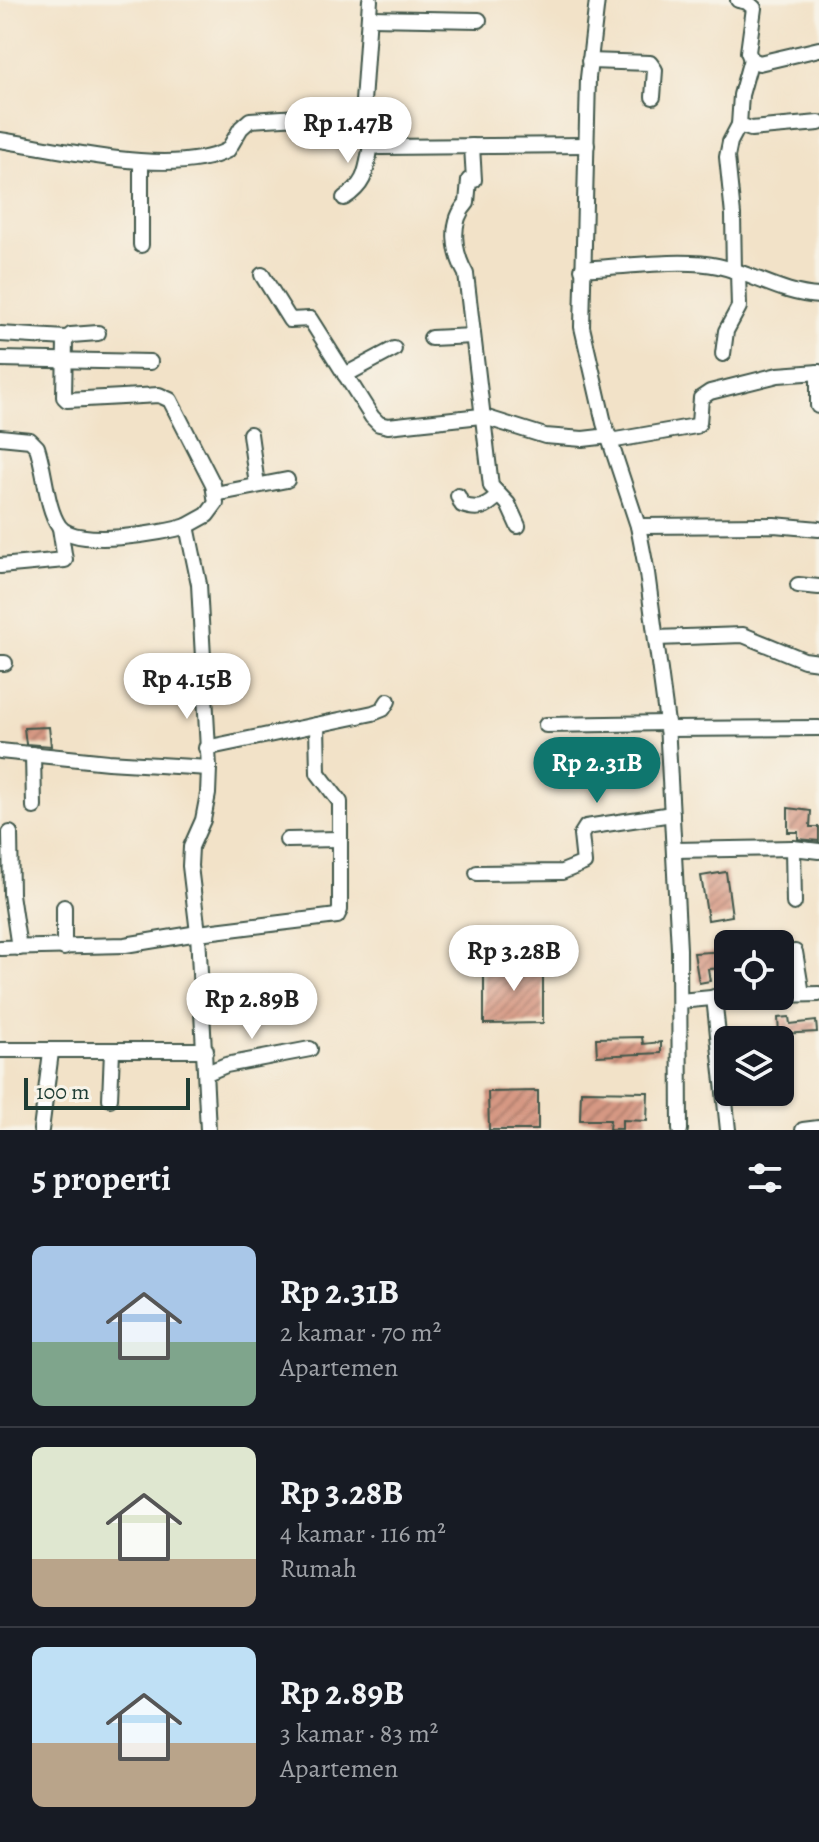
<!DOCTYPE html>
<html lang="id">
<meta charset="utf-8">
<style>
:root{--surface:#171b24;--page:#20242c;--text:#f1f3f6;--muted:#9ea1a6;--line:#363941;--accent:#0f766e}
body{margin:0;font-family:Alegreya,serif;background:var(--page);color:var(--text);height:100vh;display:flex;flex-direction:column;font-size:30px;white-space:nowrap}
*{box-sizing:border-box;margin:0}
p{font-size:26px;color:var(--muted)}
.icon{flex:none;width:44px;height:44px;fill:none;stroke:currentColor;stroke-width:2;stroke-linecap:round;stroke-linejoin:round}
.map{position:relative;height:1130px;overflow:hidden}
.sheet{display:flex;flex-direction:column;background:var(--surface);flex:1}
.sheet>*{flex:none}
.tools{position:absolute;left:714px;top:930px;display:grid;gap:16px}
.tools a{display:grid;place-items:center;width:80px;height:80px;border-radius:12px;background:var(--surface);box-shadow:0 2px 6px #0004;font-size:40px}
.scale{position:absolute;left:24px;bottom:20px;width:166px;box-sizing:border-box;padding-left:8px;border:4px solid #1f3d34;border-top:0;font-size:22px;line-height:28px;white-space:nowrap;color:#1f3d34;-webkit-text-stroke:6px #f7f3e8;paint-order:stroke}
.price{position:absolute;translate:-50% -68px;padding:0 18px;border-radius:28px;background:#fff;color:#222;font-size:26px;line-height:52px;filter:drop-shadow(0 2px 4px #0008)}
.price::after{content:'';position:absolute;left:50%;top:48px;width:24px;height:18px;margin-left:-12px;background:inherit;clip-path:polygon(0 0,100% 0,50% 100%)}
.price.selected{background:var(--accent);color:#fff}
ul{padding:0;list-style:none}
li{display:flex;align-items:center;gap:24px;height:200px;padding:0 32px}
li+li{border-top:2px solid var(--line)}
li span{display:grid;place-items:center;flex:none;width:224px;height:160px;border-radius:12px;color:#555}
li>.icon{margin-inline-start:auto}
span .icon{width:96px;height:96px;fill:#fffc;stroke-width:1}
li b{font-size:34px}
h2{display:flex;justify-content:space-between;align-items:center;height:96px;padding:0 32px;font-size:34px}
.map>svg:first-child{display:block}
.building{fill:url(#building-hatch)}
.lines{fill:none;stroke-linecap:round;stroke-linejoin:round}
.minor-casing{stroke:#3f564a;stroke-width:18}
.minor{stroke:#fff;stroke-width:14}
</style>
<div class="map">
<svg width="819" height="1130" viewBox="0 0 819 1130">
<defs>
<pattern id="building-hatch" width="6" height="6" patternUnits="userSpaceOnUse" patternTransform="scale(2)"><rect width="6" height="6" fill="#d69883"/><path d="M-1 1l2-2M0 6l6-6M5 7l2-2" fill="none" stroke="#ad7d6c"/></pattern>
</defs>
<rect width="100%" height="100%" fill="#f7f3e8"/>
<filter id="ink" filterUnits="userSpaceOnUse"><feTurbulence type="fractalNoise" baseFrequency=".0125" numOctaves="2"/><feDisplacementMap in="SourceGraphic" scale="16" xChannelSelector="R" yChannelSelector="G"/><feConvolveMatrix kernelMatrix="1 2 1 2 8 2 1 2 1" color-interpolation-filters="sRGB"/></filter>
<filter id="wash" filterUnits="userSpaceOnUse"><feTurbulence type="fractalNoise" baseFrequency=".006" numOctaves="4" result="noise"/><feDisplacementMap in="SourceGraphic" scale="32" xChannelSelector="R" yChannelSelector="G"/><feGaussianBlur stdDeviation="1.8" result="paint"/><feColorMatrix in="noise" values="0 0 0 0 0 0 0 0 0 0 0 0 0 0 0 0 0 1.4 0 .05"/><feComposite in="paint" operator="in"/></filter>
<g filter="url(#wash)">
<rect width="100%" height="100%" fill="#f2e2c8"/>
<g id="blocks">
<g class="building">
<path d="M 49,727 L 51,746 L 26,744 L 24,728 Z"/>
<path d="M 788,808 L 811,811 L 810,827 L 819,827 L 819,841 L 798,839 L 798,832 L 788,832 Z"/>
<path d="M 726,872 L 732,916 L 708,920 L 701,876 Z"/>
<path d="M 728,951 L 728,968 L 708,969 L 710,981 L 699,983 L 694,953 Z"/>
<path d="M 543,962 L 543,1023 L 484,1024 L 484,963 Z"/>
<path d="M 789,1017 L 790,1024 L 816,1021 L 817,1032 L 779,1034 L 778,1018 Z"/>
<path d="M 642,1037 L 643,1044 L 661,1042 L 661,1053 L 597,1056 L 596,1038 Z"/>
<path d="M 538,1091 L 538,1130 L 489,1130 L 488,1092 Z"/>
<path d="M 581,1091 L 648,1092 L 647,1121 L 622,1120 L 622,1129 L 609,1129 L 610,1120 L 580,1120 Z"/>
</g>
</g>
</g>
<g filter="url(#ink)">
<use href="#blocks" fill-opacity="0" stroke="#3f564a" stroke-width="2"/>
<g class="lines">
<g class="minor-casing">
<g id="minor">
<path d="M 597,0 L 588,78 L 582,327 L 604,423 L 638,526 L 647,573 L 667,723 L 679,949 L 680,1130"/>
<path d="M 738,0 L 747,2 L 754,8 L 748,52 L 751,59 L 759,63 L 819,49"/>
<path d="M 370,18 L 479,20"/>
<path d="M 751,59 L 741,95 L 739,125 L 751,129 L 819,123"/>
<path d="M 589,61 L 650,63 L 655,70 L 653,97"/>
<path d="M 361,131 L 370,0"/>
<path d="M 0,140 C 60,149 175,178 228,150 L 241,128 L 250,120 L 348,114 L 371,145 L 380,147 L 587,145"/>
<path d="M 472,146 L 474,180 L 469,180 L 467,203 C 449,222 454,253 466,274 L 491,486 L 508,504 L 518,526"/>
<path d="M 344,198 C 367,183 366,170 371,145"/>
<path d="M 141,245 L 141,162"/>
<path d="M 582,269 C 620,267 683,258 718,266 C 754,274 782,294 819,296"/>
<path d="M 734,271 L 733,215 L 727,157 L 730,142 L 739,125"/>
<path d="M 262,275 L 290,320 L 310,319 L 372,417 L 379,424 L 388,426 L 481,416 L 545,436 L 583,439 L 609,436"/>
<path d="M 98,333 L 71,335 L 65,341 L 64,397 L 67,400 L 159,395 L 170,400 L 213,484 L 216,503 L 207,515 L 187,526"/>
<path d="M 0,334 L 66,338"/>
<path d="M 431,338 L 473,336"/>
<path d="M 723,354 L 726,331 L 739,307 L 738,272"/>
<path d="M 0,359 L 150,362"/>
<path d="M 345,375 L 394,349"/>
<path d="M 818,406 L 818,372"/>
<path d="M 250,434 L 257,485"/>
<path d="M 0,437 L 30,440 L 37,447 C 45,470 46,507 59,526 C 75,549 164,533 187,526 L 199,584 L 209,768 L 208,794 L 203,820 L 191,847 L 190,866 L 198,933 L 208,1130"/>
<path d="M 610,441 L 696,426 L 699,423 L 701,398 L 710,392 L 778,375 L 819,372"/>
<path d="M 215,494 L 287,480"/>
<path d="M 458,496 L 462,505 C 479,511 487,507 499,495"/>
<path d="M 638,526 L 774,525 L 819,529"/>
<path d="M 0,566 L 65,560 L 60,528"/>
<path d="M 798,585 L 819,587"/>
<path d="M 656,638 L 743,635 L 804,660 L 819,662"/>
<path d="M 0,663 L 5,663"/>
<path d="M 546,725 L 667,723"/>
<path d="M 667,729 L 819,728"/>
<path d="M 206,748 L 373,713 L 383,709 L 388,701"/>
<path d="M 0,751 L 108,762 L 209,768"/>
<path d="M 33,754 L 34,807"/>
<path d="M 10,833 L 11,894 L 19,948"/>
<path d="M 287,840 L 339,839"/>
<path d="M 793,848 L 794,903"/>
<path d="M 674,850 L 793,848 L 819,851"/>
<path d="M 477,873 L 562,872 L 584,863 L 581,835 L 586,827 L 672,814"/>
<path d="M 0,948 L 125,945 L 198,933 L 337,916 L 340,910 L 340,802 L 318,773 L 317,725"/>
<path d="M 64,948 L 64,907"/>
<path d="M 795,952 L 802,994"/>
<path d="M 780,995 L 819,994"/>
<path d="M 714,997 L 728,1130"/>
<path d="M 680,1001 L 732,996"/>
<path d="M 0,1050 L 206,1050"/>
<path d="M 207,1073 L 226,1065 L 310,1049"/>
<path d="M 110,1099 L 112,1051"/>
<path d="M 41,1130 L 51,1052"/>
<path d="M 803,1130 L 819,1128"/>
</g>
</g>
<use href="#minor" class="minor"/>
</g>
</g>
</svg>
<div class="tools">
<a><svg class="icon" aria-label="locate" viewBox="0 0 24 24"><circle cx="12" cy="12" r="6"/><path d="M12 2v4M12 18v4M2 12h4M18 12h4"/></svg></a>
<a><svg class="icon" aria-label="layers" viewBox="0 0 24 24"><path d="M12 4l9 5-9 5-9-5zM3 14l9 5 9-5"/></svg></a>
</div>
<div class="scale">100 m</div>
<b class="price" style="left:348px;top:165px">Rp 1.47B</b>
<b class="price" style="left:187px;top:721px">Rp 4.15B</b>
<b class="price selected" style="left:597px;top:805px">Rp 2.31B</b>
<b class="price" style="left:514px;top:993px">Rp 3.28B</b>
<b class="price" style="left:252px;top:1041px">Rp 2.89B</b>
</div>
<section class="sheet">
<h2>5 properti<svg class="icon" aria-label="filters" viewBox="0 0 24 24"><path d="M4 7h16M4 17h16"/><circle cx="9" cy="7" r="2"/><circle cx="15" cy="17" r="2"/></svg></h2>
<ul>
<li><span style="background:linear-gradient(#a9c7e8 60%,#7fa58c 0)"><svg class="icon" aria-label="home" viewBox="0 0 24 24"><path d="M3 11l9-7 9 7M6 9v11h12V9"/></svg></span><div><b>Rp 2.31B</b><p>2 kamar · 70 m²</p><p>Apartemen</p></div></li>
<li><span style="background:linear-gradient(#dfe7d0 70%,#b9a48a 0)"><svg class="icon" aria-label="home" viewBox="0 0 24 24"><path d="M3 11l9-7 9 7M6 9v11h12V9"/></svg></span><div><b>Rp 3.28B</b><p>4 kamar · 116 m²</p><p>Rumah</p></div></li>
<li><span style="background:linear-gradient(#bfe0f5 60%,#b9a48a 0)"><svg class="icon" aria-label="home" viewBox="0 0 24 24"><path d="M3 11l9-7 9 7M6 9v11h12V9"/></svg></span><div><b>Rp 2.89B</b><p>3 kamar · 83 m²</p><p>Apartemen</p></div></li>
</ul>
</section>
